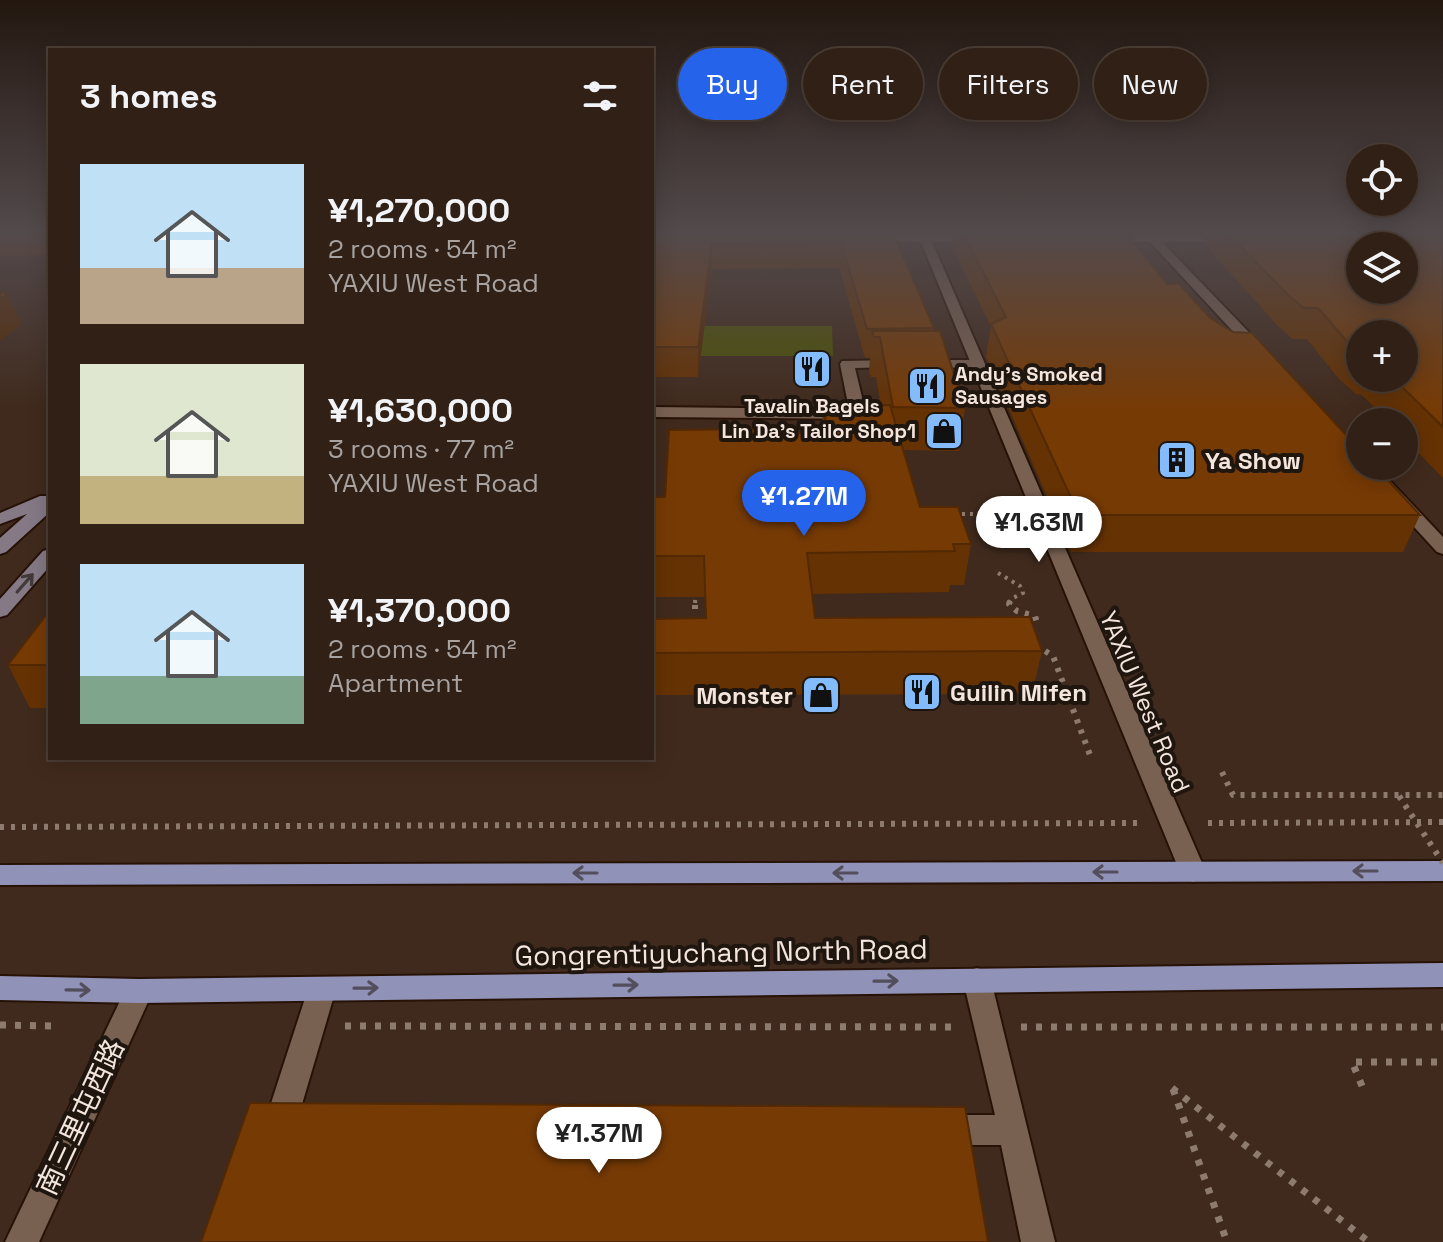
<!DOCTYPE html>
<meta charset="utf-8">
<style>
:root{--surface:#302016;--page:#3c2d23;--text:#f1f3f6;--muted:#a8a3a1;--line:#4b3e35;--accent:#2563eb}
body{margin:0;font-family:"Space Grotesk","Noto Sans SC",sans-serif;background:var(--page);color:var(--text);height:100vh;display:flex;flex-direction:column;font-size:30px;white-space:nowrap}
*{box-sizing:border-box;margin:0}
p{font-size:26px;color:var(--muted)}
.icon{flex:none;width:44px;height:44px;fill:none;stroke:currentColor;stroke-width:2;stroke-linecap:round;stroke-linejoin:round}
.map{position:relative;flex:1;overflow:hidden}
.drawer{position:absolute;left:48px;top:48px;width:606px;height:712px;display:flex;flex-direction:column;background:var(--surface);border-radius:0px;box-shadow:0 4px 20px #0003,0 0 0 2px var(--line)}
.drawer>*{flex:none}
.guide{position:absolute;left:678px;top:48px;width:644px;height:72px;display:flex;gap:16px}
.tools{position:absolute;left:1346px;top:144px;display:grid;gap:16px}
.tools a{display:grid;place-items:center;width:72px;height:72px;border-radius:50%;background:var(--surface);box-shadow:0 4px 20px #0003,0 0 0 2px var(--line);font-size:40px}
.price{position:absolute;translate:-50% -68px;padding:0 18px;border-radius:28px;background:#fff;color:#222;font-size:26px;line-height:52px;filter:drop-shadow(0 2px 4px #0008)}
.price::after{content:'';position:absolute;left:50%;top:48px;width:24px;height:18px;margin-left:-12px;background:inherit;clip-path:polygon(0 0,100% 0,50% 100%)}
.price.active{background:var(--accent);color:#fff}
ul{padding:0;list-style:none}
li{display:flex;align-items:center;gap:24px;height:200px;padding:0 32px}
li span{display:grid;place-items:center;flex:none;width:224px;height:160px;border-radius:0px;color:#555}
li>.icon{margin-inline-start:auto}
span .icon{width:96px;height:96px;fill:#fffc;stroke-width:1}
li b{font-size:34px}
h2{display:flex;justify-content:space-between;align-items:center;height:96px;padding:0 32px;font-size:34px}
.chip{padding:0 28px;border-radius:36px;background:var(--surface);box-shadow:0 4px 20px #0003,0 0 0 2px var(--line);font-size:28px;line-height:72px}
.chip.active{background:var(--accent);color:#fff}
.map>svg:first-child{display:block}
.green{fill:#4b5105}
.lines{fill:none;stroke-linecap:round;stroke-linejoin:round}
.lane-casing{stroke:#261206;stroke-width:4}
.street-casing{stroke:#261206;stroke-width:4}
.secondary-casing{stroke:#261206;stroke-width:4}
.primary-casing{stroke:#261206;stroke-width:4}
.path-far2{stroke:#8e7b70;stroke-width:4;stroke-dasharray:3 5;stroke-linecap:butt}
.path-far1{stroke:#8e7b70;stroke-width:6;stroke-dasharray:4 7;stroke-linecap:butt}
.path{stroke:#8e7b70;stroke-width:7;stroke-dasharray:6 9;stroke-linecap:butt}
.lane{fill:#796152;fill-rule:evenodd}
.street{fill:#796152;fill-rule:evenodd}
.secondary{fill:#847985;fill-rule:evenodd}
.primary{fill:#9092b7;fill-rule:evenodd}
.path-bridge{stroke:#8e7b70;stroke-width:6;stroke-dasharray:4 7;stroke-linecap:butt}
.wall{fill:#653204;fill-rule:evenodd}
.shaded-wall{fill:#532904}
.building{fill:#763a05;stroke:#532904;stroke-width:2;fill-rule:evenodd}
.oneway{stroke:#423939}
.oneway2{stroke:#524e5b}
.labels{text-anchor:middle;dominant-baseline:central;stroke-width:8;stroke-linejoin:round;paint-order:stroke}
.far-poi-label{font-size:20px;font-weight:bold;fill:#f4e5dd;stroke:#1f1610;text-anchor:start}
.poi-label{font-size:24px;font-weight:bold;fill:#f4e5dd;stroke:#1f1610;text-anchor:start}
.street-label{font-size:24px;fill:#f4e5dd;stroke:#1f1610}
.near-street-label{font-size:28px;fill:#f4e5dd;stroke:#1f1610}
</style>
<div class="map">
<svg width="1443" height="1242" viewBox="0 0 1443 1242">
<rect width="100%" height="100%" fill="#402a1d"/>
<path class="green" d="M 700,326 L 832,326 L 833,356 L 688,356 Z"/>
<g class="lines">
<g class="lane-casing">
<g id="lane">
<path d="M 894,360 L 899,361 L 899,367 L 855,368 L 866,414 L 858,419 L 652,417 L 652,407 L 849,409 L 840,364 L 842,361 Z"/>
<path d="M 926,360 L 978,360 L 985,364 L 978,368 L 921,367 L 921,361 Z"/>
<path d="M 977,968 L 987,971 L 991,980 L 1055,1242 L 1021,1242 L 1001,1145 L 943,1145 L 932,1141 L 927,1130 L 932,1119 L 943,1115 L 995,1115 L 963,980 L 967,971 Z"/>
<path d="M 322,977 L 332,980 L 336,989 L 295,1128 L 290,1139 L 279,1143 L 268,1139 L 263,1128 L 308,989 L 312,980 Z"/>
</g>
</g>
<g class="street-casing">
<g id="street">
<path d="M 1155,235 L 1236,237 L 1238,239 L 1232,242 L 1162,242 L 1264,348 L 1264,354 L 1254,354 L 1150,242 L 1104,242 L 1098,239 L 1104,236 Z"/>
<path d="M 872,236 L 980,236 L 986,239 L 980,242 L 932,242 L 1206,872 L 1202,879 L 1193,882 L 1184,879 L 1180,872 L 921,242 L 868,241 L 866,239 Z"/>
<path d="M 1360,464 L 1376,466 L 1443,537 L 1443,554 L 1437,552 L 1361,469 Z"/>
<path d="M 139,979 L 149,982 L 153,991 L 39,1242 L 5,1242 L 129,982 Z"/>
</g>
</g>
<g class="secondary-casing">
<g id="secondary">
<path d="M 40,496 L 50,496 L 50,512 L 6,552 L 0,554 L 0,538 L 27,514 L 0,524 L 0,513 Z"/>
<path d="M 50,549 L 50,566 L 7,615 L 0,617 L 0,599 L 43,551 Z"/>
</g>
</g>
<g class="primary-casing">
<g id="primary">
<path d="M 1443,861 L 1443,881 L 0,885 L 0,865 Z"/>
<path d="M 1443,963 L 1443,987 L 139,1003 L 0,1000 L 0,976 L 139,979 Z"/>
</g>
</g>
<g class="path-far2">
<path d="M 954,514 L 1012,514"/>
<path d="M 998,573 L 1020,586 L 1023,593 L 1011,599 L 1009,603"/>
<path d="M 695,603 L 696,590"/>
</g>
<g class="path-far1">
<path d="M 1010,601 L 1009,604 L 1017,611 L 1035,616 L 1037,623 L 1028,627"/>
<path d="M 695,609 L 695,601"/>
<path d="M 1036,645 L 1053,656 L 1090,755"/>
<path d="M 1222,772 L 1233,795 L 1443,795"/>
<path d="M 1208,823 L 1443,822"/>
<path d="M 0,827 L 1138,823"/>
</g>
<g class="path">
<path d="M 0,1025 L 55,1026"/>
<path d="M 345,1026 L 955,1027"/>
<path d="M 1021,1027 L 1443,1027"/>
<path d="M 1362,1086 L 1352,1062 L 1443,1062"/>
<path d="M 1172,1088 L 1369,1242"/>
<path d="M 1173,1089 L 1227,1242"/>
</g>
<use href="#lane" class="lane"/>
<use href="#street" class="street"/>
<use href="#secondary" class="secondary"/>
<use href="#primary" class="primary"/>
<path class="path-bridge" d="M 1399,796 L 1443,863"/>
</g>
<g class="wall">
<path d="M 0,235 L 50,235 L 50,255 L 0,256 Z"/>
<path d="M 652,235 L 894,235 L 934,328 L 934,331 L 965,408 L 959,451 L 904,450 L 920,507 L 971,544 L 964,585 L 950,585 L 949,592 L 812,594 L 815,618 L 1042,651 L 1032,694 L 652,695 L 652,619 L 705,618 L 705,597 L 652,597 L 652,497 L 665,497 L 756,433 L 822,433 L 823,406 L 881,406 L 876,377 L 871,377 L 869,371 L 870,358 L 865,358 L 839,268 L 712,269 L 698,377 L 652,377 Z"/>
<path d="M 953,235 L 1128,235 L 1167,284 L 1210,318 L 1420,515 L 1403,552 L 1071,552 L 986,356 L 991,327 L 951,244 Z"/>
<path d="M 1206,235 L 1443,235 L 1443,478 L 1404,438 L 1404,422 L 1389,422 L 1362,395 L 1356,394 L 1339,379 L 1307,339 L 1293,339 L 1278,326 L 1204,244 ZM 1360,334 L 1404,378 L 1360,378 Z"/>
<path d="M 50,610 L 50,708 L 30,708 L 8,665 Z"/>
</g>
<g class="shaded-wall">
<path d="M 712,243 L 712,269 L 698,377 L 698,347 Z"/>
<path d="M 8,293 L 21,324 L 0,341 L 0,299 Z"/>
</g>
<g class="building">
<path d="M 652,235 L 894,235 L 934,328 L 867,329 L 841,242 L 712,243 L 698,347 L 652,347 Z"/>
<path d="M 964,235 L 1128,235 L 1167,284 L 1179,284 L 1210,318 L 1233,332 L 1252,333 L 1360,450 L 1360,466 L 1375,466 L 1420,515 L 1079,515 L 991,324 L 1006,317 Z"/>
<path d="M 1229,235 L 1443,235 L 1443,427 L 1393,378 L 1404,378 L 1404,334 L 1360,334 L 1360,353 L 1351,346 L 1318,308 L 1304,308 L 1288,295 ZM 1360,246 L 1404,246 L 1404,290 L 1360,290 Z"/>
<path d="M 0,293 L 8,293 L 0,299 Z"/>
<path d="M 872,331 L 940,331 L 965,408 L 893,407 L 880,337 L 874,337 Z"/>
<path d="M 890,405 L 920,507 L 958,507 L 971,544 L 953,544 L 955,551 L 807,553 L 815,618 L 1030,617 L 1042,651 L 652,653 L 652,619 L 706,618 L 704,556 L 652,556 L 652,497 L 665,497 L 669,430 L 756,429 L 756,433 L 828,433 L 823,406 Z"/>
<path d="M 50,610 L 50,665 L 8,665 Z"/>
<path d="M 250,1103 L 965,1107 L 988,1242 L 201,1242 Z"/>
</g>
<defs><path id="oneway-shaft" d="M-6 0H5M1.5-3L5.5 0L1.5 3" fill="none" stroke-width="1.6" stroke-linecap="round" stroke-linejoin="round" transform="scale(2)"/></defs>
<use class="oneway" href="#oneway-shaft" transform="translate(25 583) rotate(-49)"/>
<g class="oneway2">
<use href="#oneway-shaft" transform="translate(1365 871) rotate(180)"/>
<use href="#oneway-shaft" transform="translate(1105 872) rotate(180)"/>
<use href="#oneway-shaft" transform="translate(585 873) rotate(180)"/>
<use href="#oneway-shaft" transform="translate(845 873) rotate(180)"/>
<use href="#oneway-shaft" transform="translate(886 981) rotate(-1)"/>
<use href="#oneway-shaft" transform="translate(626 985) rotate(-1)"/>
<use href="#oneway-shaft" transform="translate(366 988) rotate(-1)"/>
<use href="#oneway-shaft" transform="translate(78 990) rotate(1)"/>
</g>
<linearGradient id="sky" x2="0" y2="1"><stop stop-color="#231710"/><stop offset="0.57" stop-color="#534a4c"/><stop offset="1" stop-color="#534a4c" stop-opacity="0"/></linearGradient>
<rect width="1443" height="409" fill="url(#sky)"/>
<defs>
<g id="restaurant-square" transform="scale(2)"><rect x="-9" y="-9" width="18" height="18" rx="4" fill="#84bcfb" stroke="#1f1610"/><path d="M-5-6h1v4h1v-4h1v4h1v-4h1v5L-1.5 .5V6h-2V.5L-5-1ZM5-6V6H3V1.5H1.5Q1.5-4 5-6Z" fill="#111"/></g>
<g id="shop-square" transform="scale(2)"><rect x="-9" y="-9" width="18" height="18" rx="4" fill="#84bcfb" stroke="#1f1610"/><path d="M-5-2.5h2.3a2.7 3.5 0 0 1 5.4 0H5L5.5 6h-11ZM-1.5-2.5h3a1.5 2.3 0 0 0-3 0Z" fill="#111"/></g>
<g id="building-square" transform="scale(2)"><rect x="-9" y="-9" width="18" height="18" rx="4" fill="#84bcfb" stroke="#1f1610"/><path d="M-4-6H4V6H1V3H-1V6H-4ZM-2.5-4.3h1.7v1.8h-1.7ZM.8-4.3h1.7v1.8H.8ZM-2.5-1h1.7V.8h-1.7ZM.8-1h1.7V.8H.8Z" fill="#111"/></g>
</defs>
<g fill-rule="evenodd">
<use href="#restaurant-square" x="812" y="369"/>
<use href="#restaurant-square" x="927" y="386"/>
<use href="#shop-square" x="944" y="431"/>
<use href="#building-square" x="1177" y="460"/>
<use href="#restaurant-square" x="922" y="692"/>
<use href="#shop-square" x="821" y="695"/>
</g>
<g class="labels">
<g class="far-poi-label">
<text x="955" y="374">Andy's Smoked<tspan x="955" dy="23">Sausages</tspan></text>
<text x="812" y="406" text-anchor="middle">Tavalin Bagels</text>
<text x="916" y="431" text-anchor="end">Lin Da's Tailor Shop1</text>
</g>
<g class="poi-label">
<text x="1205" y="460">Ya Show</text>
<text x="950" y="692">Guilin Mifen</text>
<text x="793" y="695" text-anchor="end">Monster</text>
</g>
<g class="street-label">
<text transform="translate(1145 702) rotate(67)">YAXIU West Road</text>
</g>
<g class="near-street-label">
<text transform="translate(721 952) rotate(-1)">Gongrentiyuchang North Road</text>
<text transform="translate(80 1117) rotate(-65)">南三里屯西路</text>
</g>
</g>
</svg>
<div class="tools">
<a><svg class="icon" aria-label="locate" viewBox="0 0 24 24"><circle cx="12" cy="12" r="6"/><path d="M12 2v4M12 18v4M2 12h4M18 12h4"/></svg></a>
<a><svg class="icon" aria-label="layers" viewBox="0 0 24 24"><path d="M12 4l9 5-9 5-9-5zM3 14l9 5 9-5"/></svg></a>
<a>+</a>
<a>−</a>
</div>
<b class="price active" style="left:804px;top:538px">¥1.27M</b>
<b class="price" style="left:1039px;top:564px">¥1.63M</b>
<b class="price" style="left:599px;top:1175px">¥1.37M</b>
<div class="guide">
<a class="chip active">Buy</a>
<a class="chip">Rent</a>
<a class="chip">Filters</a>
<a class="chip">New</a>
</div>
<section class="drawer">
<h2>3 homes<svg class="icon" aria-label="filters" viewBox="0 0 24 24"><path d="M4 7h16M4 17h16"/><circle cx="9" cy="7" r="2"/><circle cx="15" cy="17" r="2"/></svg></h2>
<ul>
<li><span style="background:linear-gradient(#bfe0f5 65%,#b9a48a 0)"><svg class="icon" aria-label="home" viewBox="0 0 24 24"><path d="M3 11l9-7 9 7M6 9v11h12V9"/></svg></span><div><b>¥1,270,000</b><p>2 rooms · 54 m²</p><p>YAXIU West Road</p></div></li>
<li><span style="background:linear-gradient(#dfe7d0 70%,#c2b280 0)"><svg class="icon" aria-label="home" viewBox="0 0 24 24"><path d="M3 11l9-7 9 7M6 9v11h12V9"/></svg></span><div><b>¥1,630,000</b><p>3 rooms · 77 m²</p><p>YAXIU West Road</p></div></li>
<li><span style="background:linear-gradient(#bfe0f5 70%,#7fa58c 0)"><svg class="icon" aria-label="home" viewBox="0 0 24 24"><path d="M3 11l9-7 9 7M6 9v11h12V9"/></svg></span><div><b>¥1,370,000</b><p>2 rooms · 54 m²</p><p>Apartment</p></div></li>
</ul>
</section>
</div>
